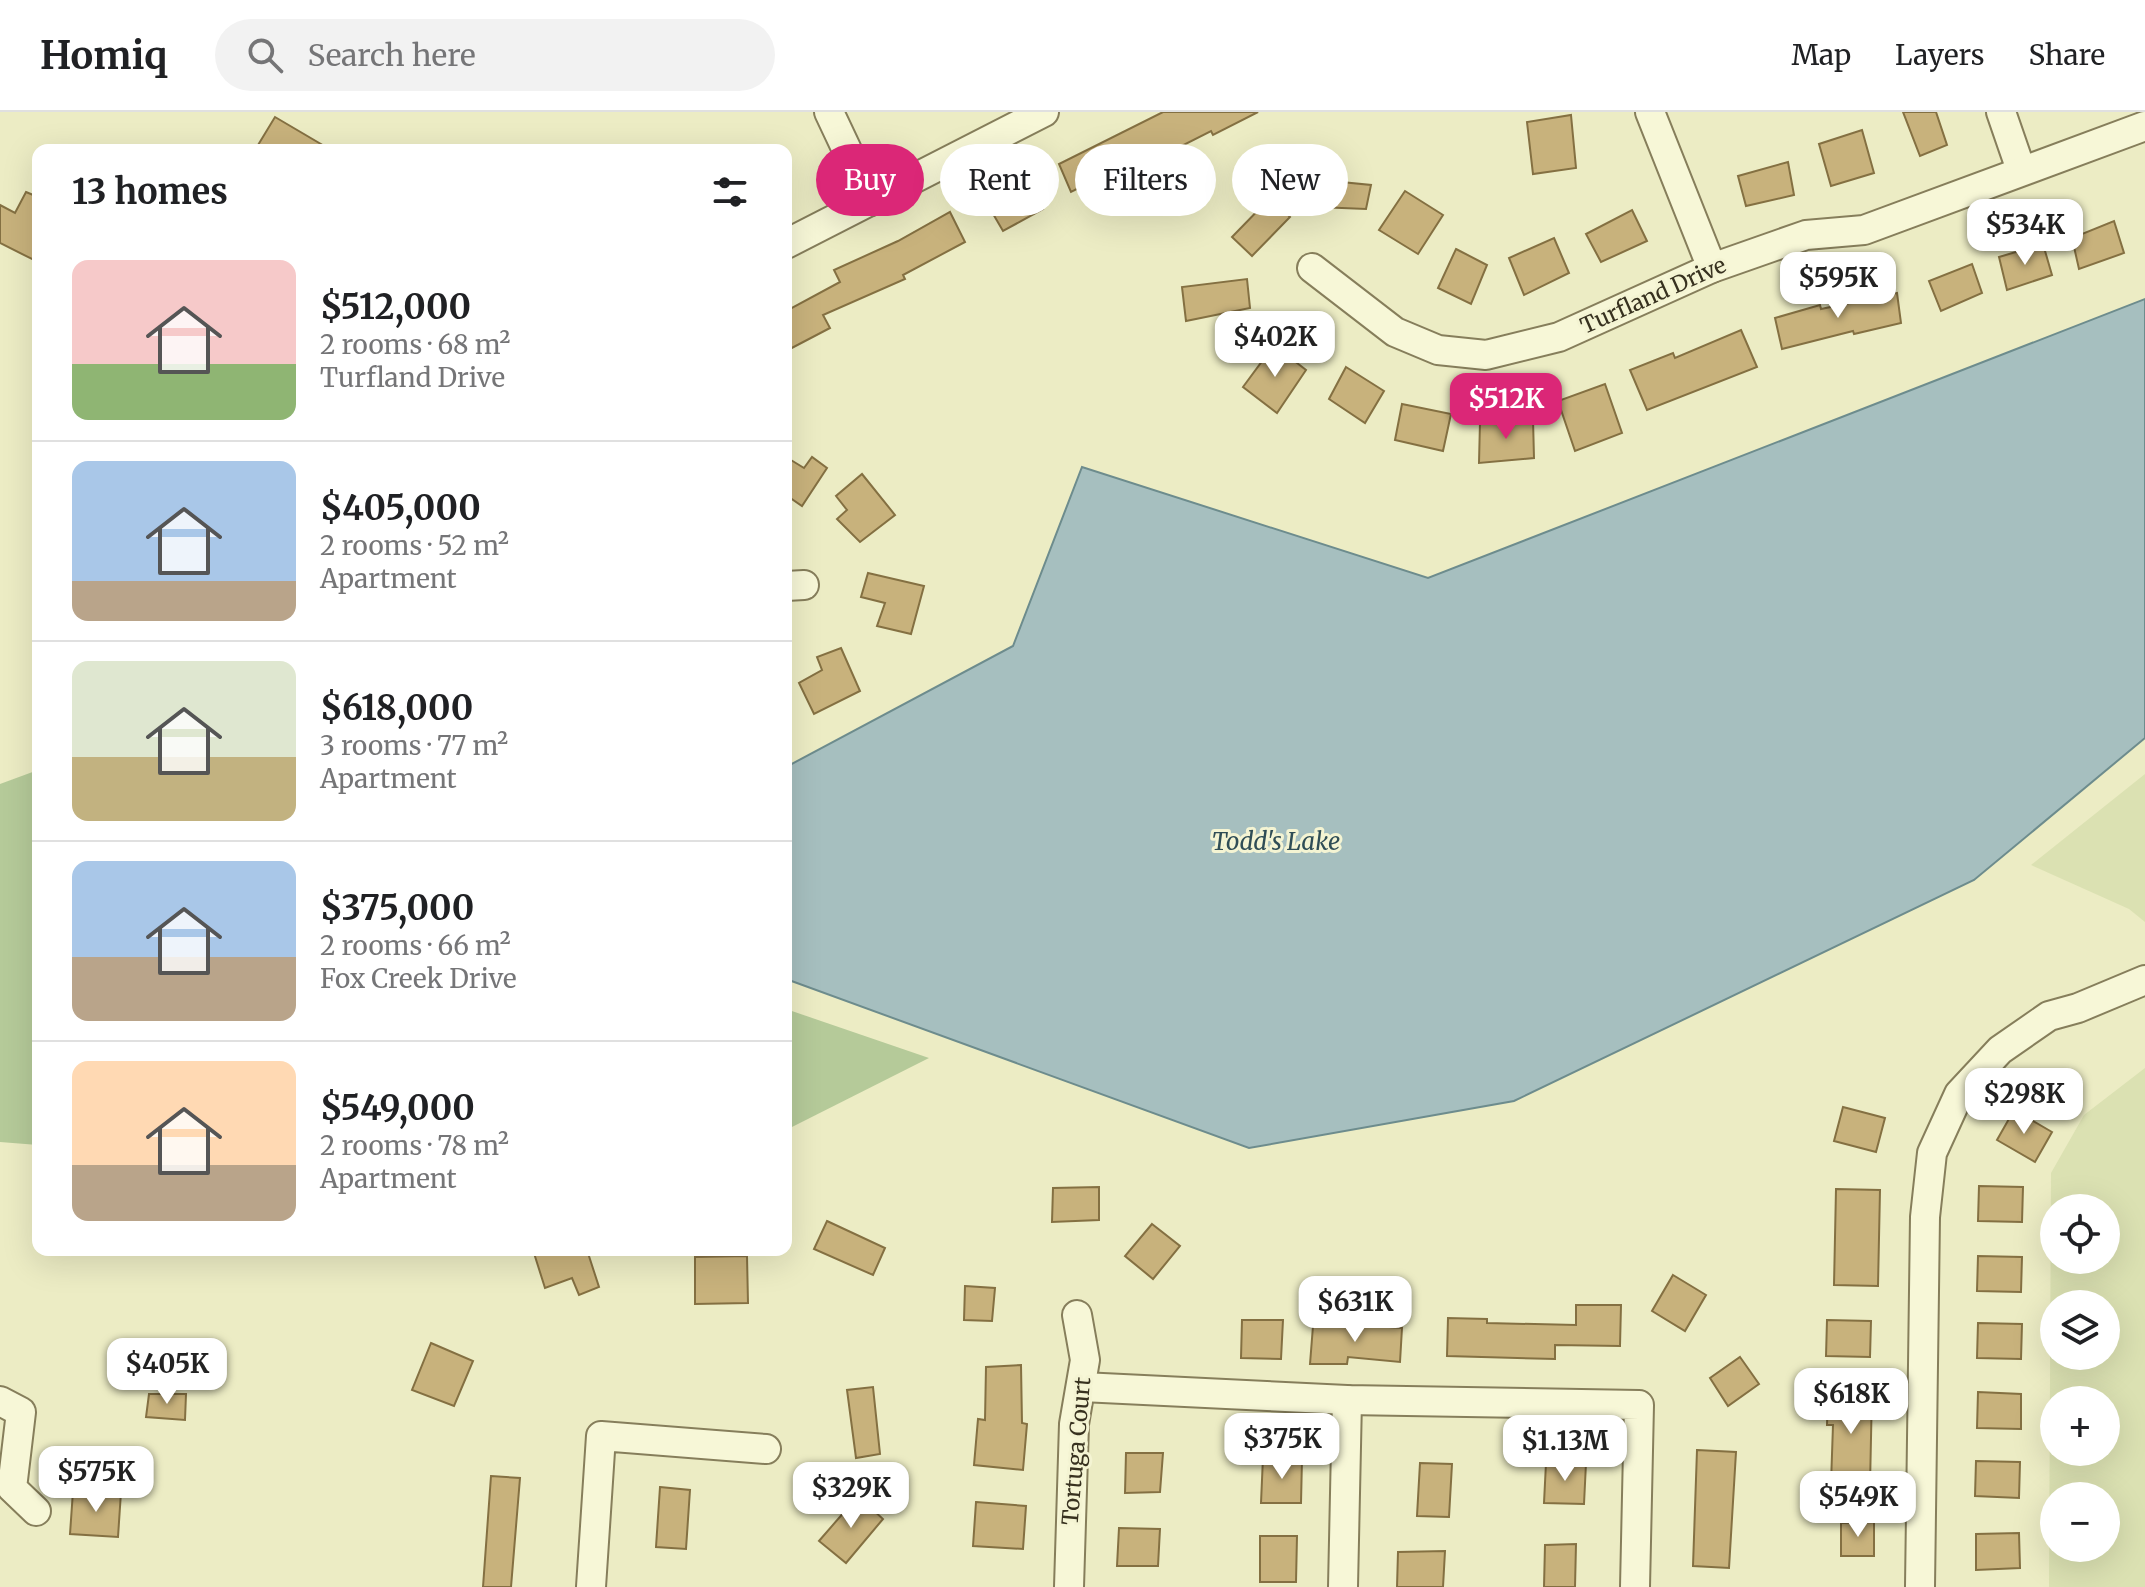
<!DOCTYPE html>
<meta charset="utf-8">
<style>
:root{--surface:#fff;--page:#f2f2f2;--text:#202124;--muted:#757577;--line:#e0e0e0;--accent:#db2777}
body{margin:0;font-family:Merriweather,serif;background:var(--page);color:var(--text);height:100vh;display:flex;flex-direction:column;font-size:30px;white-space:nowrap}
*{box-sizing:border-box;margin:0}
p{font-size:26px;color:var(--muted)}
.icon{flex:none;width:44px;height:44px;fill:none;stroke:currentColor;stroke-width:2;stroke-linecap:round;stroke-linejoin:round}
.map{position:relative;flex:1;overflow:hidden}
.sheet{position:absolute;left:32px;top:32px;width:760px;height:1112px;display:flex;flex-direction:column;background:var(--surface);border-radius:16px;box-shadow:0 8px 32px #0002}
.sheet>*{flex:none}
.hud{position:absolute;left:816px;top:32px;width:760px;height:72px;display:flex;gap:16px}
.fabs{position:absolute;left:2040px;top:1082px;display:grid;gap:16px}
.fabs a{display:grid;place-items:center;width:80px;height:80px;border-radius:50%;background:var(--surface);box-shadow:0 8px 32px #0002;font-size:40px}
.price{position:absolute;translate:-50% -68px;padding:0 18px;border-radius:16px;background:#fff;color:#222;font-size:26px;line-height:52px;filter:drop-shadow(0 2px 4px #0008)}
.price::after{content:'';position:absolute;left:50%;top:48px;width:24px;height:18px;margin-left:-12px;background:inherit;clip-path:polygon(0 0,100% 0,50% 100%)}
.price.current{background:var(--accent);color:#fff}
ul{padding:0;list-style:none}
li{display:flex;align-items:center;gap:24px;height:200px;padding:0 40px}
li+li{border-top:2px solid var(--line)}
li span{display:grid;place-items:center;flex:none;width:224px;height:160px;border-radius:16px;color:#555}
li>.icon{margin-inline-start:auto}
span .icon{width:96px;height:96px;fill:#fffc;stroke-width:1}
li b{font-size:34px}
h2{display:flex;justify-content:space-between;align-items:center;height:96px;padding:0 40px;font-size:34px}
.pill{padding:0 28px;border-radius:36px;background:var(--surface);box-shadow:0 8px 32px #0002;font-size:28px;line-height:72px}
.pill.current{background:var(--accent);color:#fff}
header{display:flex;align-items:center;gap:48px;box-sizing:border-box;height:112px;padding:0 40px;background:var(--surface);border-bottom:2px solid var(--line)}
header strong{font-size:38px}
nav{display:flex;gap:44px;margin-inline-start:auto;font-size:28px}
.search{width:560px;height:72px;background:var(--page);display:flex;align-items:center;gap:20px;box-sizing:border-box;padding:0 28px;border-radius:44px;color:var(--muted);font-size:30px}
.map>svg:first-child{display:block}
.farmland{fill:#dbe1b2;fill-rule:evenodd}
.green{fill:#b5ca99}
.water{fill:#a6bfbf;stroke:#6d8c8d;stroke-width:2}
.building{fill:#c8b27c;stroke:#847042;stroke-width:2}
.lines{fill:none;stroke-linecap:round;stroke-linejoin:round}
.minor-casing{stroke:#867e5b;stroke-width:32}
.minor{stroke:#f7f7d7;stroke-width:28}
.labels{text-anchor:middle;dominant-baseline:central;stroke-width:6;stroke-linejoin:round;paint-order:stroke}
.street-label{font-size:22px;fill:#37311f;stroke:#f4f4d3}
.water-label{font-size:24px;font-style:italic;fill:#2f4d56;stroke:#f4f4d3}
</style>
<header>
<strong>Homiq</strong>
<div class="search"><svg class="icon" aria-label="search" viewBox="0 0 24 24"><circle cx="10" cy="10" r="6"/><path d="M15 15l6 6"/></svg>Search here</div>
<nav><a>Map</a><a>Layers</a><a>Share</a></nav>
</header>
<div class="map">
<svg width="2145" height="1475" viewBox="0 0 2145 1475">
<rect width="100%" height="100%" fill="#ececc4"/>
<g class="farmland">
<path d="M 2145,662 L 2145,810 L 2129,797 L 2031,753 Z"/>
<path d="M 2145,956 L 2145,1475 L 2049,1475 L 2051,1061 L 2084,1003 ZM 2054,1096 L 2106,1096 L 2106,1148 L 2054,1148 ZM 2054,1192 L 2106,1192 L 2106,1244 L 2054,1244 ZM 2054,1288 L 2106,1288 L 2106,1340 L 2054,1340 ZM 2054,1384 L 2106,1384 L 2106,1436 L 2054,1436 Z"/>
</g>
<g class="green">
<path d="M 38,658 L 38,1033 L 0,1030 L 0,672 Z"/>
<path d="M 786,897 L 929,946 L 786,1018 Z"/>
</g>
<path class="water" d="M 2145,187 L 2145,626 L 1974,768 L 1514,989 L 1249,1036 L 786,867 L 786,655 L 1013,534 L 1082,355 L 1428,466 Z"/>
<g class="building">
<path d="M 1163,0 L 1258,0 L 1213,23 L 1211,19 L 1142,54 L 1139,46 L 1071,80 L 1059,52 Z"/>
<path d="M 1903,0 L 1936,0 L 1947,33 L 1920,44 Z"/>
<path d="M 1571,3 L 1576,56 L 1533,62 L 1527,10 Z"/>
<path d="M 275,5 L 331,38 L 255,38 Z"/>
<path d="M 1862,18 L 1874,61 L 1831,74 L 1819,32 Z"/>
<path d="M 1788,50 L 1794,83 L 1746,94 L 1738,64 Z"/>
<path d="M 1027,63 L 1043,97 L 1003,119 L 985,88 Z"/>
<path d="M 1321,68 L 1371,73 L 1366,97 L 1318,95 Z"/>
<path d="M 1405,79 L 1443,103 L 1418,142 L 1379,118 Z"/>
<path d="M 26,80 L 38,85 L 38,150 L 0,131 L 0,93 L 15,101 Z"/>
<path d="M 1271,85 L 1290,105 L 1252,144 L 1232,125 Z"/>
<path d="M 1632,98 L 1647,129 L 1601,150 L 1586,122 Z"/>
<path d="M 950,100 L 965,130 L 903,163 L 905,167 L 823,203 L 830,216 L 786,239 L 786,199 L 840,170 L 834,158 L 898,129 Z"/>
<path d="M 2114,109 L 2124,141 L 2079,157 L 2072,126 Z"/>
<path d="M 1554,126 L 1569,161 L 1524,183 L 1509,146 Z"/>
<path d="M 2043,132 L 2052,163 L 2007,178 L 1999,145 Z"/>
<path d="M 1456,137 L 1487,153 L 1471,192 L 1438,176 Z"/>
<path d="M 1972,152 L 1982,181 L 1941,199 L 1929,169 Z"/>
<path d="M 1247,167 L 1250,196 L 1186,209 L 1182,175 Z"/>
<path d="M 1897,181 L 1901,211 L 1854,222 L 1853,219 L 1782,237 L 1775,206 L 1820,193 L 1821,197 Z"/>
<path d="M 1741,218 L 1757,255 L 1647,298 L 1630,258 L 1673,241 L 1675,246 Z"/>
<path d="M 1274,233 L 1306,258 L 1277,301 L 1243,275 Z"/>
<path d="M 1346,255 L 1384,279 L 1365,311 L 1329,287 Z"/>
<path d="M 1605,272 L 1622,321 L 1575,339 L 1558,289 Z"/>
<path d="M 1402,292 L 1451,302 L 1443,339 L 1395,328 Z"/>
<path d="M 1533,307 L 1534,346 L 1479,351 L 1480,310 Z"/>
<path d="M 786,345 L 804,356 L 812,345 L 827,356 L 802,394 L 786,383 Z"/>
<path d="M 862,362 L 895,403 L 860,430 L 837,407 L 847,398 L 836,384 Z"/>
<path d="M 868,461 L 924,474 L 911,522 L 877,514 L 885,491 L 861,485 Z"/>
<path d="M 841,536 L 860,579 L 814,602 L 799,571 L 822,558 L 817,545 Z"/>
<path d="M 1843,995 L 1885,1006 L 1876,1040 L 1834,1029 Z"/>
<path d="M 2014,998 L 2052,1020 L 2035,1050 L 1997,1028 Z"/>
<path d="M 1979,1074 L 2023,1075 L 2022,1110 L 1978,1109 Z"/>
<path d="M 1099,1075 L 1099,1108 L 1052,1110 L 1053,1076 Z"/>
<path d="M 1836,1077 L 1880,1078 L 1878,1174 L 1834,1173 Z"/>
<path d="M 827,1109 L 885,1136 L 873,1163 L 814,1137 Z"/>
<path d="M 1152,1112 L 1180,1134 L 1153,1167 L 1125,1144 Z"/>
<path d="M 533,1138 L 587,1138 L 599,1175 L 579,1183 L 572,1166 L 545,1176 Z"/>
<path d="M 747,1144 L 748,1191 L 695,1192 L 695,1145 Z"/>
<path d="M 1978,1144 L 2022,1145 L 2021,1180 L 1977,1179 Z"/>
<path d="M 1673,1163 L 1706,1183 L 1685,1219 L 1652,1199 Z"/>
<path d="M 965,1174 L 995,1176 L 992,1209 L 964,1208 Z"/>
<path d="M 1576,1193 L 1621,1193 L 1620,1234 L 1555,1233 L 1555,1247 L 1447,1244 L 1448,1206 L 1487,1207 L 1487,1211 L 1576,1213 Z"/>
<path d="M 1242,1208 L 1283,1208 L 1281,1247 L 1241,1246 Z"/>
<path d="M 1827,1208 L 1871,1209 L 1870,1245 L 1826,1244 Z"/>
<path d="M 1978,1211 L 2022,1212 L 2021,1247 L 1977,1246 Z"/>
<path d="M 1363,1213 L 1402,1216 L 1400,1250 L 1348,1245 L 1347,1252 L 1310,1252 L 1313,1214 Z"/>
<path d="M 431,1231 L 473,1249 L 454,1294 L 412,1278 Z"/>
<path d="M 1740,1245 L 1759,1272 L 1728,1294 L 1710,1266 Z"/>
<path d="M 1021,1253 L 1022,1311 L 1027,1312 L 1023,1358 L 974,1353 L 978,1307 L 985,1308 L 986,1255 Z"/>
<path d="M 873,1275 L 880,1342 L 856,1346 L 847,1278 Z"/>
<path d="M 1828,1278 L 1872,1279 L 1870,1373 L 1831,1372 L 1833,1313 L 1827,1313 Z"/>
<path d="M 1978,1280 L 2021,1282 L 2021,1317 L 1977,1316 Z"/>
<path d="M 149,1282 L 186,1282 L 185,1308 L 146,1305 Z"/>
<path d="M 1697,1338 L 1736,1340 L 1729,1456 L 1693,1454 Z"/>
<path d="M 1126,1341 L 1163,1341 L 1160,1380 L 1125,1381 Z"/>
<path d="M 1263,1345 L 1302,1347 L 1301,1391 L 1261,1391 Z"/>
<path d="M 1976,1349 L 2020,1350 L 2019,1386 L 1975,1384 Z"/>
<path d="M 1420,1351 L 1452,1352 L 1449,1405 L 1417,1404 Z"/>
<path d="M 1546,1351 L 1586,1351 L 1584,1392 L 1544,1391 Z"/>
<path d="M 491,1364 L 520,1366 L 511,1475 L 483,1475 Z"/>
<path d="M 660,1375 L 690,1378 L 686,1437 L 656,1435 Z"/>
<path d="M 73,1379 L 121,1380 L 118,1425 L 70,1422 Z"/>
<path d="M 858,1384 L 883,1407 L 846,1451 L 819,1429 Z"/>
<path d="M 976,1390 L 1026,1394 L 1023,1437 L 973,1434 Z"/>
<path d="M 1874,1410 L 1874,1444 L 1841,1444 L 1841,1411 Z"/>
<path d="M 1119,1416 L 1160,1417 L 1158,1454 L 1117,1454 Z"/>
<path d="M 2019,1421 L 2020,1456 L 1976,1458 L 1976,1422 Z"/>
<path d="M 1260,1424 L 1297,1424 L 1296,1470 L 1260,1470 Z"/>
<path d="M 1576,1432 L 1575,1475 L 1544,1475 L 1545,1433 Z"/>
<path d="M 1445,1439 L 1443,1475 L 1397,1475 L 1398,1440 Z"/>
</g>
<g class="lines">
<g class="minor-casing">
<g id="minor">
<path d="M 829,0 L 871,89"/>
<path d="M 1650,0 L 1712,156"/>
<path d="M 2001,0 L 2021,58"/>
<path d="M 786,132 L 1044,0"/>
<path d="M 1312,156 L 1395,220 L 1438,238 L 1486,243 L 1559,225 L 1712,156 L 1806,123 L 1864,118 L 2145,14"/>
<path d="M 786,474 L 804,473"/>
<path d="M 1082,1275 L 1347,1288 L 1639,1293 L 1635,1475"/>
<path d="M 0,1289 L 21,1300 L 12,1376 L 36,1399"/>
<path d="M 591,1475 L 601,1324 L 766,1337"/>
<path d="M 1069,1475 L 1074,1312 L 1085,1248 L 1077,1203"/>
<path d="M 1343,1475 L 1347,1288"/>
<path d="M 1920,1475 L 1925,1105 L 1932,1041 L 1959,982 L 2000,938 L 2049,904 L 2078,896 L 2145,868"/>
</g>
</g>
<use href="#minor" class="minor"/>
</g>
<g class="labels">
<g class="street-label">
<text transform="translate(1653 183) rotate(-24)">Turfland Drive</text>
<text transform="translate(1076 1339) rotate(-85)">Tortuga Court</text>
</g>
<g class="water-label">
<text x="1276" y="729">Todd's Lake</text>
</g>
</g>
</svg>
<div class="fabs">
<a><svg class="icon" aria-label="locate" viewBox="0 0 24 24"><circle cx="12" cy="12" r="6"/><path d="M12 2v4M12 18v4M2 12h4M18 12h4"/></svg></a>
<a><svg class="icon" aria-label="layers" viewBox="0 0 24 24"><path d="M12 4l9 5-9 5-9-5zM3 14l9 5 9-5"/></svg></a>
<a>+</a>
<a>−</a>
</div>
<b class="price" style="left:2025px;top:155px">$534K</b>
<b class="price" style="left:1838px;top:208px">$595K</b>
<b class="price" style="left:1275px;top:267px">$402K</b>
<b class="price current" style="left:1506px;top:329px">$512K</b>
<b class="price" style="left:2024px;top:1024px">$298K</b>
<b class="price" style="left:1355px;top:1232px">$631K</b>
<b class="price" style="left:167px;top:1294px">$405K</b>
<b class="price" style="left:1851px;top:1324px">$618K</b>
<b class="price" style="left:1282px;top:1369px">$375K</b>
<b class="price" style="left:1565px;top:1371px">$1.13M</b>
<b class="price" style="left:96px;top:1402px">$575K</b>
<b class="price" style="left:851px;top:1418px">$329K</b>
<b class="price" style="left:1858px;top:1427px">$549K</b>
<div class="hud">
<a class="pill current">Buy</a>
<a class="pill">Rent</a>
<a class="pill">Filters</a>
<a class="pill">New</a>
</div>
<section class="sheet">
<h2>13 homes<svg class="icon" aria-label="filters" viewBox="0 0 24 24"><path d="M4 7h16M4 17h16"/><circle cx="9" cy="7" r="2"/><circle cx="15" cy="17" r="2"/></svg></h2>
<ul>
<li><span style="background:linear-gradient(#f6c9c9 65%,#8fb573 0)"><svg class="icon" aria-label="home" viewBox="0 0 24 24"><path d="M3 11l9-7 9 7M6 9v11h12V9"/></svg></span><div><b>$512,000</b><p>2 rooms · 68 m²</p><p>Turfland Drive</p></div></li>
<li><span style="background:linear-gradient(#a9c7e8 75%,#b9a48a 0)"><svg class="icon" aria-label="home" viewBox="0 0 24 24"><path d="M3 11l9-7 9 7M6 9v11h12V9"/></svg></span><div><b>$405,000</b><p>2 rooms · 52 m²</p><p>Apartment</p></div></li>
<li><span style="background:linear-gradient(#dfe7d0 60%,#c2b280 0)"><svg class="icon" aria-label="home" viewBox="0 0 24 24"><path d="M3 11l9-7 9 7M6 9v11h12V9"/></svg></span><div><b>$618,000</b><p>3 rooms · 77 m²</p><p>Apartment</p></div></li>
<li><span style="background:linear-gradient(#a9c7e8 60%,#b9a48a 0)"><svg class="icon" aria-label="home" viewBox="0 0 24 24"><path d="M3 11l9-7 9 7M6 9v11h12V9"/></svg></span><div><b>$375,000</b><p>2 rooms · 66 m²</p><p>Fox Creek Drive</p></div></li>
<li><span style="background:linear-gradient(#ffd9b3 65%,#b9a48a 0)"><svg class="icon" aria-label="home" viewBox="0 0 24 24"><path d="M3 11l9-7 9 7M6 9v11h12V9"/></svg></span><div><b>$549,000</b><p>2 rooms · 78 m²</p><p>Apartment</p></div></li>
</ul>
</section>
</div>
